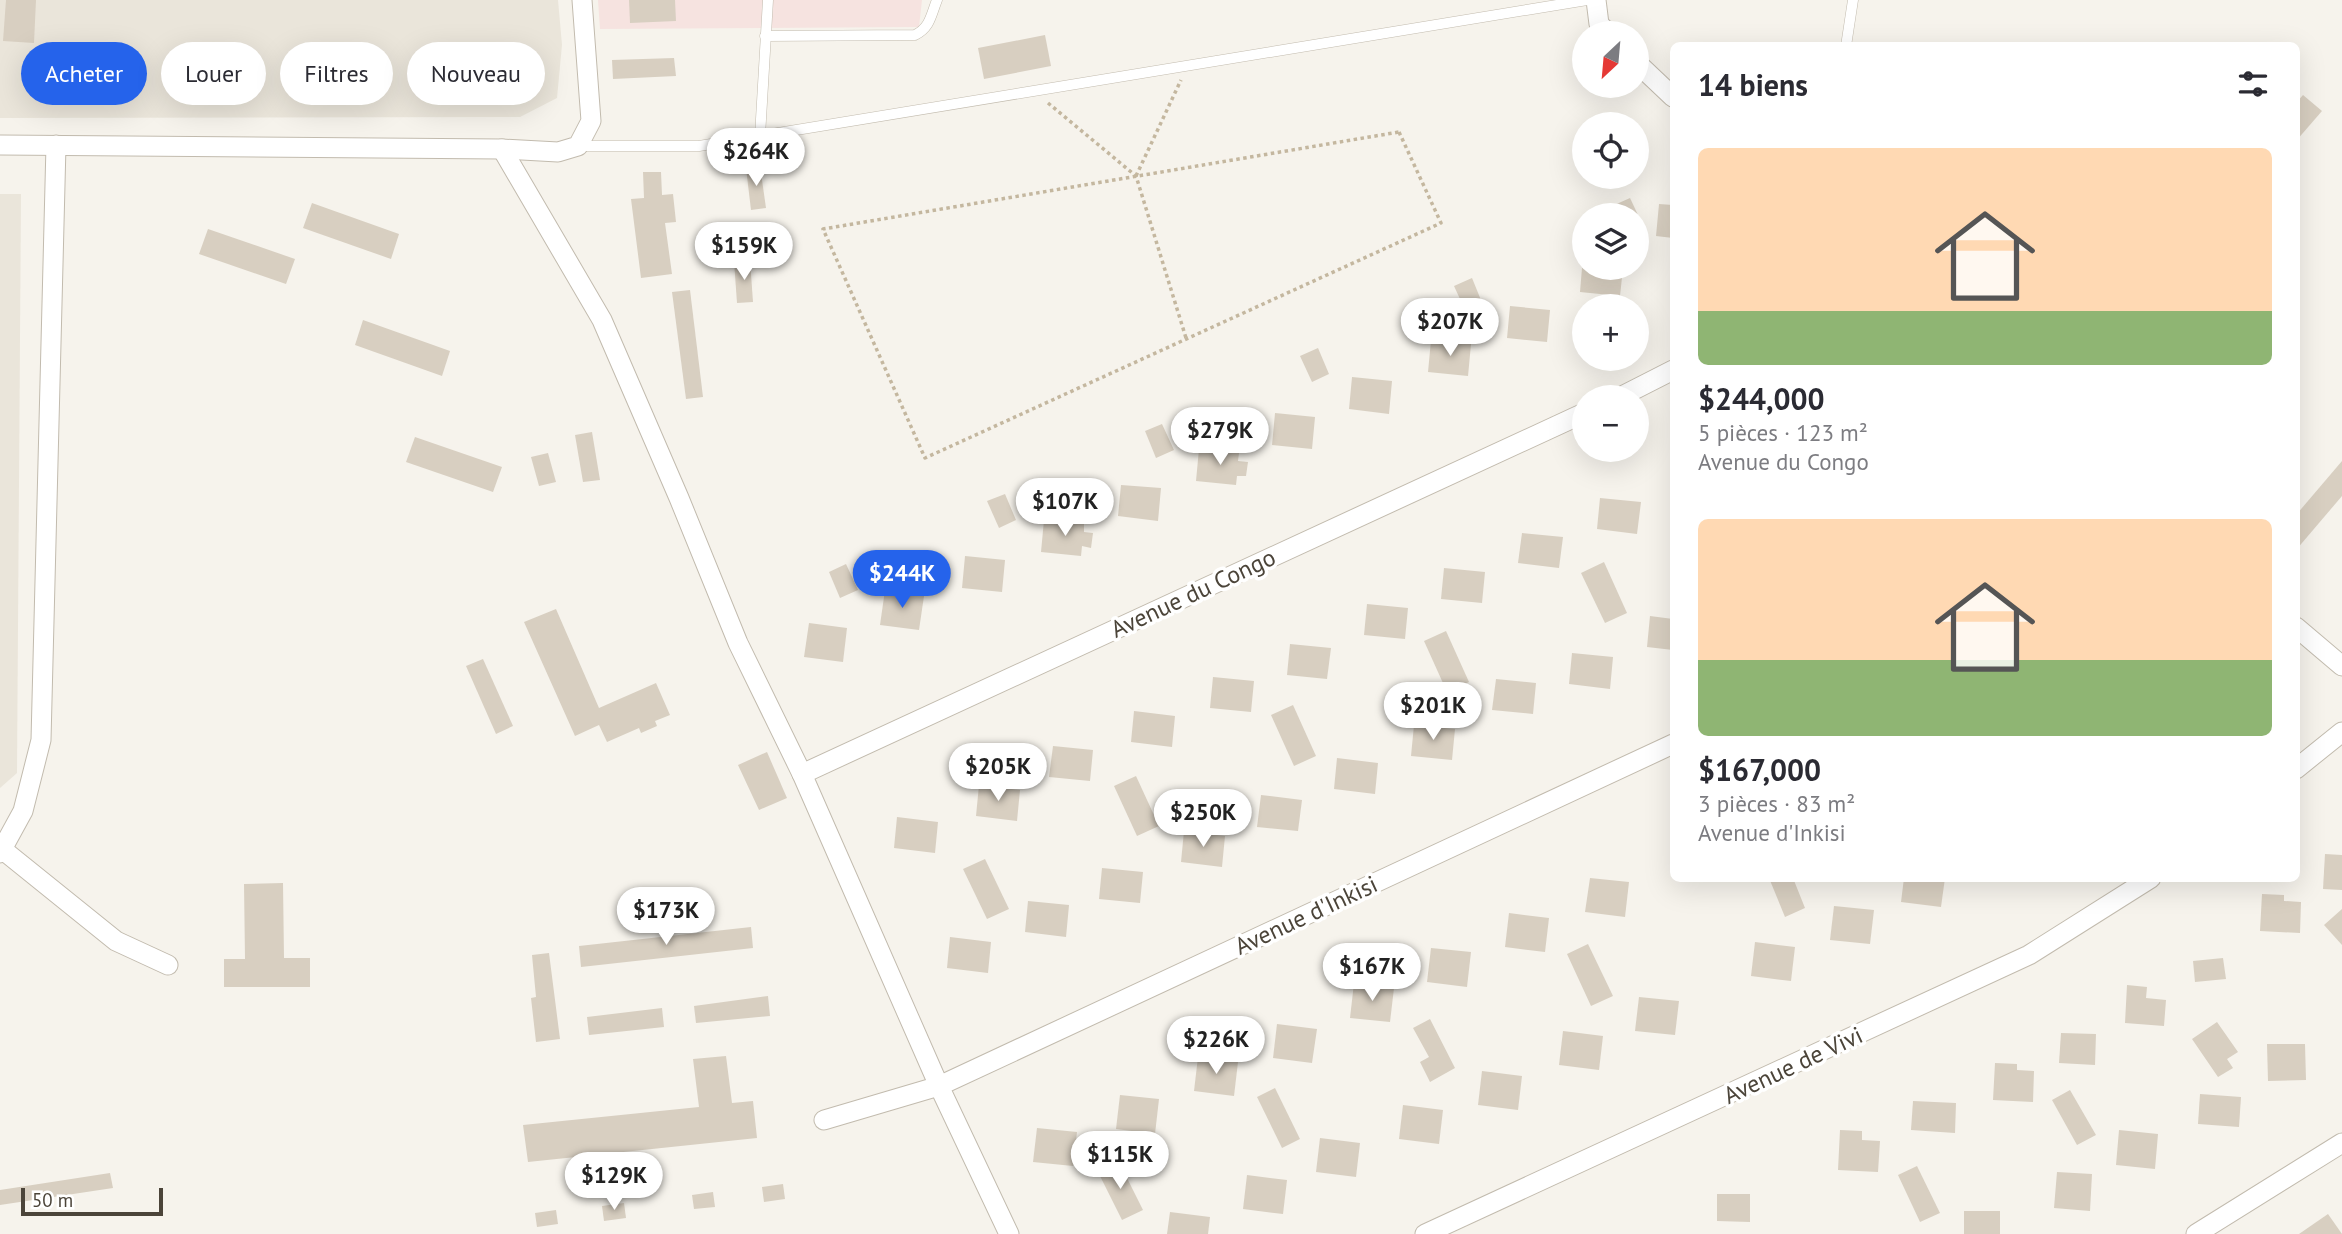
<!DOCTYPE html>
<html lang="fr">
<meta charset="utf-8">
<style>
:root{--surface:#fff;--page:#f2f2f3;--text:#2b2b33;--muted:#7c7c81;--accent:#2563eb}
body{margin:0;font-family:"PT Sans",sans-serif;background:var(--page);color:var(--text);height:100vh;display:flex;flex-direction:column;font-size:26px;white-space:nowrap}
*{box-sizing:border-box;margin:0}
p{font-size:23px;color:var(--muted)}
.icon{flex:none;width:38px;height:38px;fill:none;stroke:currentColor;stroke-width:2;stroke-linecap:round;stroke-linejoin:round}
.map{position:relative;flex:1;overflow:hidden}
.details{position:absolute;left:1670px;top:42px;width:630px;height:840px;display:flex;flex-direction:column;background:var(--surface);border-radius:10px;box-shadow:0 7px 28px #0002}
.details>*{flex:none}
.guide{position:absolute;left:21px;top:42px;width:665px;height:63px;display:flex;gap:14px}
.needle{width:46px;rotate:206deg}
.buttons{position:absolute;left:1572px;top:21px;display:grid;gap:14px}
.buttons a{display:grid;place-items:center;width:77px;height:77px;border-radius:50%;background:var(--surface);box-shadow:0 7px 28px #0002;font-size:35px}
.scale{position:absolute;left:21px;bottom:18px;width:142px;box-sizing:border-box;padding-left:7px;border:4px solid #4b4439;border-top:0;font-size:19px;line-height:24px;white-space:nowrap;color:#4b4439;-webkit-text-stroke:5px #fff;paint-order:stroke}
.price{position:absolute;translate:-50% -60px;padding:0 16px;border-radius:24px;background:#fff;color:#222;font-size:23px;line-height:46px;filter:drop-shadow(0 2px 4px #0008)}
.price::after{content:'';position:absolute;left:50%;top:42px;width:21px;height:16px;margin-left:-10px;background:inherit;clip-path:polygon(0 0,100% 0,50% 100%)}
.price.active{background:var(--accent);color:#fff}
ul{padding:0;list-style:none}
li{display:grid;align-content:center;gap:14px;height:371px;padding:0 28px}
li span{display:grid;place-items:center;height:217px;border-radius:10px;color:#555}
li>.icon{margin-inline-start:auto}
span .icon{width:126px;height:126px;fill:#fffc;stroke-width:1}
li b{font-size:30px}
h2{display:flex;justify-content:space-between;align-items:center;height:84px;padding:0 28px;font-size:30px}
.tag{padding:0 24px;border-radius:32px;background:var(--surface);box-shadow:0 7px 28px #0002;font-size:24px;line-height:63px}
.tag.active{background:var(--accent);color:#fff}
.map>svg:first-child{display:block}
.residential{fill:#eae5da}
.medical{fill:#f6e3e0}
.building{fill:#d8cfc1}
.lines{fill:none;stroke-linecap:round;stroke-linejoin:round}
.lane-casing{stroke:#c2bbae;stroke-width:11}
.street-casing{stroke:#c2bbae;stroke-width:21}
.path{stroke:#c4b79f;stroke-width:3.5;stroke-dasharray:3.5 3.5;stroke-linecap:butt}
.lane{stroke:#fff;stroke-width:10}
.street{stroke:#fff;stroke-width:19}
.labels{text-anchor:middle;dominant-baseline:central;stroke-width:7;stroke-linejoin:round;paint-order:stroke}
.street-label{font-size:24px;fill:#4b4439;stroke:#fff}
</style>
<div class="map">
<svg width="2342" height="1234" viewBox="0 0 2342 1234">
<rect width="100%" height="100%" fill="#f6f3ec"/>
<g class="residential">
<path d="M 0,0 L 558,0 L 562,45 L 557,98 L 520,117 L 0,118 Z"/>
<path d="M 0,194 L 21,194 L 17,773 L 0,788 Z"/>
</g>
<path class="medical" d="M 598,0 L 922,0 L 919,27 L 600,29 Z"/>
<g class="building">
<path d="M 6,0 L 36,0 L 34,43 L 3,41 Z"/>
<path d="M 629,0 L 675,0 L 676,21 L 630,23 Z"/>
<path d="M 1045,35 L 1051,66 L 984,79 L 978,48 Z"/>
<path d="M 674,58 L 676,76 L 613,79 L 612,60 Z"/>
<path d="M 2303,95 L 2322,111 L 2296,141 L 2296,103 Z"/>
<path d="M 760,166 L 766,208 L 751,210 L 746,168 Z"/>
<path d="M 643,172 L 661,172 L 662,195 L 673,194 L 676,222 L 665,223 L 672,274 L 641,278 L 631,199 L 644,198 Z"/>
<path d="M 1630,198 L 1638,215 L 1592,215 Z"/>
<path d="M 312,203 L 399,234 L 391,259 L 303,228 Z"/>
<path d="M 1659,204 L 1673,205 L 1673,238 L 1656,236 Z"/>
<path d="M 208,229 L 295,259 L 286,284 L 199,254 Z"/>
<path d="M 750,260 L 753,302 L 737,303 L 734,261 Z"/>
<path d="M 1582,268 L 1623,268 L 1620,296 L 1580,292 Z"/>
<path d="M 1472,278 L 1483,305 L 1466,312 L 1454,286 Z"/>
<path d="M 690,290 L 703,397 L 686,399 L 672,292 Z"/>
<path d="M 1510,306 L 1550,310 L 1547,342 L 1507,338 Z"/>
<path d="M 363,320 L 450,351 L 442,376 L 355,345 Z"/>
<path d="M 1431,340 L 1471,344 L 1468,376 L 1428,372 Z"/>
<path d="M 1318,348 L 1329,374 L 1312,382 L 1300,356 Z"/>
<path d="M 1352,377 L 1392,381 L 1389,414 L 1349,409 Z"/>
<path d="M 1275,413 L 1315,417 L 1312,449 L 1272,445 Z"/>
<path d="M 1162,424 L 1174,450 L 1156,458 L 1145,431 Z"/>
<path d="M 592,432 L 600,480 L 583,482 L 575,435 Z"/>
<path d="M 415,437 L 502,467 L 493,492 L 406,462 Z"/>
<path d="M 1199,449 L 1239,453 L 1238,461 L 1248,462 L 1246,476 L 1237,476 L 1236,485 L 1196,481 Z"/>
<path d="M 548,453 L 556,482 L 539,486 L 531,457 Z"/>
<path d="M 2342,461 L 2342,496 L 2296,550 L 2296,515 Z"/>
<path d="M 1121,485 L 1161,488 L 1158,521 L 1118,516 Z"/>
<path d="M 1005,494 L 1016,520 L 999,528 L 987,501 Z"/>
<path d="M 1600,498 L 1641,502 L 1637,534 L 1597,529 Z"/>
<path d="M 1044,520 L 1084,524 L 1084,532 L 1093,533 L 1091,548 L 1082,546 L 1081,556 L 1041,552 Z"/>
<path d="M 1522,533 L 1563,537 L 1559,568 L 1518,563 Z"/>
<path d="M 965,556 L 1005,560 L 1002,592 L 962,588 Z"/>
<path d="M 1604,562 L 1627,613 L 1605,623 L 1581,573 Z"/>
<path d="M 846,564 L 858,590 L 840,598 L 829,572 Z"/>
<path d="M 1444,568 L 1485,572 L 1482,603 L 1441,599 Z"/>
<path d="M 885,590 L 924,596 L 919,630 L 880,625 Z"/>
<path d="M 1367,604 L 1408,608 L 1405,639 L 1364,635 Z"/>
<path d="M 556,609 L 599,708 L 656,683 L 670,715 L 655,721 L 657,726 L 641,733 L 639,728 L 607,742 L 599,725 L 575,736 L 524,622 Z"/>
<path d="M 1650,616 L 1673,619 L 1673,650 L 1647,647 Z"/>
<path d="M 809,623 L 847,628 L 843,662 L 804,657 Z"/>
<path d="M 1446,631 L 1469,682 L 1447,692 L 1424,641 Z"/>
<path d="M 1290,644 L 1331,648 L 1327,679 L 1287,675 Z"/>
<path d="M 1572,653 L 1613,657 L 1610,689 L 1569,684 Z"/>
<path d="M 483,659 L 513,726 L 496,734 L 466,666 Z"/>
<path d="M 1213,677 L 1254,681 L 1251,712 L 1210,708 Z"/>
<path d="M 1496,679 L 1536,683 L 1533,714 L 1492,710 Z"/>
<path d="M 1293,705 L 1316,756 L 1294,766 L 1271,715 Z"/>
<path d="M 1134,711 L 1175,716 L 1172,747 L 1131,742 Z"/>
<path d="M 1414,725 L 1455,729 L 1452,760 L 1411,756 Z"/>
<path d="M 1053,746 L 1093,750 L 1090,781 L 1049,777 Z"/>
<path d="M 767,752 L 787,798 L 759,810 L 738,765 Z"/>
<path d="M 1337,758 L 1378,763 L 1375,794 L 1334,789 Z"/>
<path d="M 1136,776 L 1159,826 L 1137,836 L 1114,786 Z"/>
<path d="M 979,785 L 1020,790 L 1017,821 L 976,816 Z"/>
<path d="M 1261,795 L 1302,800 L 1298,831 L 1257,827 Z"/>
<path d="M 897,817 L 938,822 L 935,853 L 894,848 Z"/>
<path d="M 1184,831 L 1225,836 L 1222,867 L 1181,862 Z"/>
<path d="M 2325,854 L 2342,855 L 2342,890 L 2323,889 Z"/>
<path d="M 985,859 L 1009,909 L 987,919 L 963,869 Z"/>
<path d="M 1102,868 L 1143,872 L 1140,903 L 1099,899 Z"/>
<path d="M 1590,878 L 1629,882 L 1625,917 L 1585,912 Z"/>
<path d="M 1769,878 L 1793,878 L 1805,908 L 1785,917 Z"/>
<path d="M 1904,878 L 1945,878 L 1941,907 L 1901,902 Z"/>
<path d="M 283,883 L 284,958 L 310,958 L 310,987 L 224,987 L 224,959 L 245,959 L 244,884 Z"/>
<path d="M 2262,894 L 2284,895 L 2284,901 L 2301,902 L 2300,933 L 2260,931 Z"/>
<path d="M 1028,901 L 1069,905 L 1066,937 L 1025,932 Z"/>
<path d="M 1834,906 L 1874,910 L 1870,944 L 1830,940 Z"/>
<path d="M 2342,909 L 2342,945 L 2324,925 Z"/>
<path d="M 1509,913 L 1549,918 L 1545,952 L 1505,947 Z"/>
<path d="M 751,927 L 753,948 L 581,967 L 579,946 Z"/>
<path d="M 950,937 L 991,942 L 988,973 L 947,968 Z"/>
<path d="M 1755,942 L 1795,947 L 1791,981 L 1751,976 Z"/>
<path d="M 1588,944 L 1613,996 L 1591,1006 L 1567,954 Z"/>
<path d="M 1431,948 L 1471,952 L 1467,987 L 1427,982 Z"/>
<path d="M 549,953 L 560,1039 L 536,1042 L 531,998 L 536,997 L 532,955 Z"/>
<path d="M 2223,958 L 2226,979 L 2195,982 L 2193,961 Z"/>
<path d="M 1354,983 L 1394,988 L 1390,1022 L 1350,1018 Z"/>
<path d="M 2127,985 L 2147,987 L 2146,998 L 2166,1000 L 2164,1026 L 2125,1023 Z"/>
<path d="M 768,996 L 770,1016 L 696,1023 L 694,1006 Z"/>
<path d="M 1639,997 L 1679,1001 L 1675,1035 L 1635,1031 Z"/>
<path d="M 662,1008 L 664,1027 L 589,1035 L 587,1017 Z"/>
<path d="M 1430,1019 L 1455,1068 L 1430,1082 L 1420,1062 L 1429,1057 L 1413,1028 Z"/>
<path d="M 2217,1022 L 2238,1052 L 2227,1059 L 2233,1068 L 2218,1077 L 2192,1039 Z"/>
<path d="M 1277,1024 L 1317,1029 L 1312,1063 L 1273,1058 Z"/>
<path d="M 1563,1031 L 1603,1036 L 1599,1070 L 1559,1065 Z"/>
<path d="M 2061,1033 L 2096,1034 L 2095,1065 L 2059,1063 Z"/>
<path d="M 2267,1044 L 2305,1044 L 2306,1080 L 2268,1081 Z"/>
<path d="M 726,1056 L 732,1103 L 753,1101 L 757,1138 L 528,1162 L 523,1125 L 699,1107 L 693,1059 Z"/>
<path d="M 1198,1057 L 1238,1062 L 1234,1096 L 1194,1091 Z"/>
<path d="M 1995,1063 L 2017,1064 L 2017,1070 L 2034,1071 L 2033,1102 L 1993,1100 Z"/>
<path d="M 1482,1071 L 1522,1076 L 1518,1110 L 1478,1105 Z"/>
<path d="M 1275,1088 L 1300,1139 L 1282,1148 L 1257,1097 Z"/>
<path d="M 2070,1090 L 2096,1135 L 2077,1145 L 2052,1100 Z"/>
<path d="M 2200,1094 L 2241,1097 L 2239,1127 L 2198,1124 Z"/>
<path d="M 1120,1095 L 1159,1099 L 1155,1134 L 1116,1129 Z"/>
<path d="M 1913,1101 L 1956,1103 L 1955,1133 L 1911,1130 Z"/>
<path d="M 1403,1105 L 1443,1110 L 1439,1144 L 1399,1139 Z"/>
<path d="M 1037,1128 L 1077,1132 L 1073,1166 L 1033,1162 Z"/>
<path d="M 1840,1130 L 1862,1131 L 1862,1140 L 1880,1141 L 1878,1172 L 1838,1170 Z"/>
<path d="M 2119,1130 L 2158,1134 L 2155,1169 L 2116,1165 Z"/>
<path d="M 1320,1138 L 1360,1143 L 1356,1177 L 1316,1172 Z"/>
<path d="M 1119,1162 L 1143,1210 L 1122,1220 L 1098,1172 Z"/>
<path d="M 1917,1166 L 1940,1213 L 1920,1222 L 1898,1175 Z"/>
<path d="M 2057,1172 L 2092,1174 L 2090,1211 L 2054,1208 Z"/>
<path d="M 110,1173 L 113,1188 L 0,1205 L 0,1190 Z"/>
<path d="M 1247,1175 L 1287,1180 L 1283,1214 L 1243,1209 Z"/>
<path d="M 783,1184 L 785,1199 L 764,1202 L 762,1187 Z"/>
<path d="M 713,1192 L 715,1207 L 694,1209 L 692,1195 Z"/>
<path d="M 1717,1194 L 1750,1194 L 1750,1222 L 1717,1221 Z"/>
<path d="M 624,1203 L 626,1218 L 604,1221 L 602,1206 Z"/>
<path d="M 556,1210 L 558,1224 L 537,1227 L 535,1213 Z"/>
<rect x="1964" y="1211" width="36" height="23"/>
<path d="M 1170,1212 L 1210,1217 L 1208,1234 L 1167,1234 Z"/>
<path d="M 2328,1214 L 2342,1234 L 2299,1234 Z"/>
</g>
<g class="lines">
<g class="lane-casing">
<g id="lane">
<path d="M 765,36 L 915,35 C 930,28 931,15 937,0"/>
<path d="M 1846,46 L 1853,0"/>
<path d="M 760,136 L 768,0"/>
<path d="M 578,146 L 699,146 L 1587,0"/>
</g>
</g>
<g class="street-casing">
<g id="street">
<path d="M 1596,0 L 1599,24 L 1608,33"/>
<path d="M 1636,62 L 1673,97"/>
<path d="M 0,145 L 502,149 L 558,152 L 578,146 L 591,121 L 582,0"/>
<path d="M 502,149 L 602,320 L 679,498 L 738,643 L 802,774 L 939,1086 L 1009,1234"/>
<path d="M 1620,397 L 1673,370"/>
<path d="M 2296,627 L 2342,666"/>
<path d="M 2296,769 L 2342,732"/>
<path d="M 802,774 L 1584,413"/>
<path d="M 3,850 L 116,941 L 168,965"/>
<path d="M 0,853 L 23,811 L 41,740 L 56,145"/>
<path d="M 824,1120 L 939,1086 L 1673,744"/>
<path d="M 1425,1234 L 2029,955 L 2151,878"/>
<path d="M 2196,1234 L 2342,1143"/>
</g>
</g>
<g class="path">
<path d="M 1048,103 L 1136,176 L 1186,338"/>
<path d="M 1399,132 L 1441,223 L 925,458 L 823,229 Z"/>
<path d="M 1136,176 L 1181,80"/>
</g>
<use href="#lane" class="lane"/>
<use href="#street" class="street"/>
</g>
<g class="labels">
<g class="street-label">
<text transform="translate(1193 593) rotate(-25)">Avenue du Congo</text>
<text transform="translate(1306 915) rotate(-25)">Avenue d'Inkisi</text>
<text transform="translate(1793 1065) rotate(-25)">Avenue de Vivi</text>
</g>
</g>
</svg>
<div class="buttons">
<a><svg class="needle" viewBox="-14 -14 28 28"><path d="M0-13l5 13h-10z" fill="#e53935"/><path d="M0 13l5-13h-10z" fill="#7c7c81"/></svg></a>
<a><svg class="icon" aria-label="locate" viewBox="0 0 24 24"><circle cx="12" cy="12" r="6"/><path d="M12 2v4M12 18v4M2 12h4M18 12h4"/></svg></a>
<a><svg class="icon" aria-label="layers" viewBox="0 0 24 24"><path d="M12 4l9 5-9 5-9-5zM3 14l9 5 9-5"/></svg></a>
<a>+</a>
<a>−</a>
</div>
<div class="scale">50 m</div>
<b class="price" style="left:756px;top:188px">$264K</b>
<b class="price" style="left:744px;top:282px">$159K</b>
<b class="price" style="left:1450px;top:358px">$207K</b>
<b class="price" style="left:1220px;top:467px">$279K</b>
<b class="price" style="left:1065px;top:538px">$107K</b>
<b class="price active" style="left:902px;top:610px">$244K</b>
<b class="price" style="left:1433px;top:742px">$201K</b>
<b class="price" style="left:998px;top:803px">$205K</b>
<b class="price" style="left:1203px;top:849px">$250K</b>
<b class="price" style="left:666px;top:947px">$173K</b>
<b class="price" style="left:1372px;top:1003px">$167K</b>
<b class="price" style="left:1216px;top:1076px">$226K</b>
<b class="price" style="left:1120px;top:1191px">$115K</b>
<b class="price" style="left:614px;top:1212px">$129K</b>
<div class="guide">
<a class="tag active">Acheter</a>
<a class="tag">Louer</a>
<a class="tag">Filtres</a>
<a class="tag">Nouveau</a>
</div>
<section class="details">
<h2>14 biens<svg class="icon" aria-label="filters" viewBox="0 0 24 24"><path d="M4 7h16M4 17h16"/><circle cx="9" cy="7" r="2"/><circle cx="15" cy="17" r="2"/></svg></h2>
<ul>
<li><span style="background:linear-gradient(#ffd9b3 75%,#8fb573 0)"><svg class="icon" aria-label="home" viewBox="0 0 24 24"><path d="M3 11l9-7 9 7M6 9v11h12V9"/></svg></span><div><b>$244,000</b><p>5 pièces · 123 m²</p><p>Avenue du Congo</p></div></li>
<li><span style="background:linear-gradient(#ffd9b3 65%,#8fb573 0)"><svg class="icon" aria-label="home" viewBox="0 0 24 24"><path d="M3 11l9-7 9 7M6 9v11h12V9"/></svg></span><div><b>$167,000</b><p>3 pièces · 83 m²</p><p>Avenue d'Inkisi</p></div></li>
</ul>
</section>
</div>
